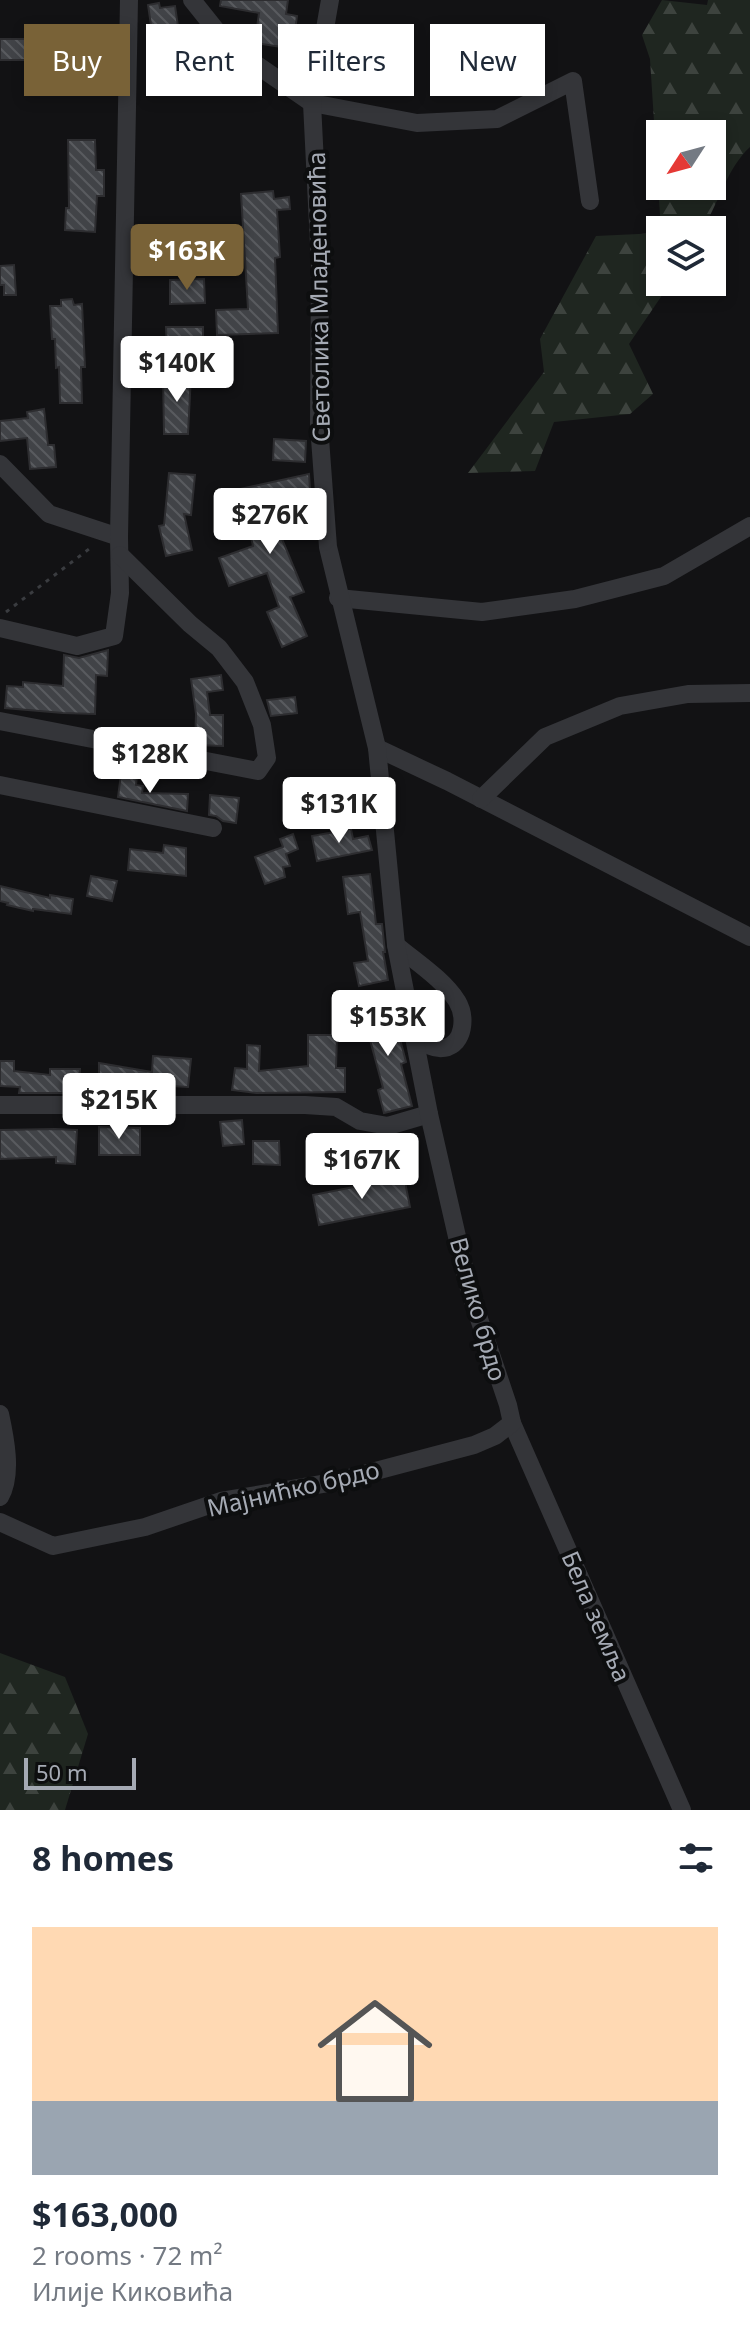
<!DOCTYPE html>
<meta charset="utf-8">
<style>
:root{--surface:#fff;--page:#f6f6f7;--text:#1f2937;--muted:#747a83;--accent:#796237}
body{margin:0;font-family:"Noto Sans",sans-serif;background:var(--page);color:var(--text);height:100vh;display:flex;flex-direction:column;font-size:30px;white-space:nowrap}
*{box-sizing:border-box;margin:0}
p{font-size:26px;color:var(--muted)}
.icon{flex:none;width:44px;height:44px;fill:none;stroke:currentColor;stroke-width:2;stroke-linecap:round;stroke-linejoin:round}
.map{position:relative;height:1810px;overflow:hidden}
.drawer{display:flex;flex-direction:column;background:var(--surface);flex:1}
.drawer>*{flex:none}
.banner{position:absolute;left:24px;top:24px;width:702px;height:72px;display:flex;gap:16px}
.needle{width:52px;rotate:234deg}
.buttons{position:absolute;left:646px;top:120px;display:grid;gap:16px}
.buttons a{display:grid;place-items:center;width:80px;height:80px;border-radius:0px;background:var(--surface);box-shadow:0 4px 12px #0003;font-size:40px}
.scale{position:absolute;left:24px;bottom:20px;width:112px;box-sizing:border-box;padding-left:8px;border:4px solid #a5aab4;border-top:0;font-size:22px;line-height:28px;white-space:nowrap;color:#a5aab4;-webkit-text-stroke:6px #0d0e0f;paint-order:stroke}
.price{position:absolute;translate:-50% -68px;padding:0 18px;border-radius:8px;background:#fff;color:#222;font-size:26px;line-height:52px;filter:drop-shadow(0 2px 4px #0008)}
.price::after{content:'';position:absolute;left:50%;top:48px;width:24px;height:18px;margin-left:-12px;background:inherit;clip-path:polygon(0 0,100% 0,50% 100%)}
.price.selected{background:var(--accent);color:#fff}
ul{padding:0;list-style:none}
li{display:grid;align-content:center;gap:16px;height:424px;padding:0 32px}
li span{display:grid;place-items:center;height:248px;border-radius:0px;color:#555}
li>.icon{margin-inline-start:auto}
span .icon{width:144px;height:144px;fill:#fffc;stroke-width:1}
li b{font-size:34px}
h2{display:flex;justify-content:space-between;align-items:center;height:96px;padding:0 32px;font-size:34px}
.tag{padding:0 28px;border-radius:0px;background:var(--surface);box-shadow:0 4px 12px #0003;font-size:28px;line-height:72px}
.tag.selected{background:var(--accent);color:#fff}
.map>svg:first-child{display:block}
.forest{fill:url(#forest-firs);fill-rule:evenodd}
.building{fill:url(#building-back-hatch);stroke:#2d2d30;stroke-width:2}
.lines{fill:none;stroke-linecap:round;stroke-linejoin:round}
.path{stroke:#3a3c40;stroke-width:3;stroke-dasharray:4 6;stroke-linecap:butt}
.minor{stroke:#343539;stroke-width:18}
.labels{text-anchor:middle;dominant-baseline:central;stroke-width:8;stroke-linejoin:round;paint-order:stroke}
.street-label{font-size:24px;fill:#a5aab4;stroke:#0d0e0f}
</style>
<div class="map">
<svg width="750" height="1810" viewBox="0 0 750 1810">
<defs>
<pattern id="forest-firs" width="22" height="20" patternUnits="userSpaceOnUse" patternTransform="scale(2)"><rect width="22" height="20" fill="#1f2620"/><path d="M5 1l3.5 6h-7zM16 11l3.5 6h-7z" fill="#3d433e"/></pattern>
<pattern id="building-back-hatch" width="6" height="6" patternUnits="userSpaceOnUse" patternTransform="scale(2)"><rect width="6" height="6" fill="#414347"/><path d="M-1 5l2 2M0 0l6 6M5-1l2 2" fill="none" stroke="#595b5f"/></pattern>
</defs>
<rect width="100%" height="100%" fill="#121214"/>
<g class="forest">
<path d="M 662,0 L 707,5 L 708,0 L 750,0 L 750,147 C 727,168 719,203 702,230 L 661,230 L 650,59 L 642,35 ZM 660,134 L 712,134 L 712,186 L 660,186 Z"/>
<path d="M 660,233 L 660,282 L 671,282 L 629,344 L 653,394 L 630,414 L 554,422 L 535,471 L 468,473 L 544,372 L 540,339 L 596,236 Z"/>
<path d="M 0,1653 L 65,1677 L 88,1734 L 65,1810 L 0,1810 Z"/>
</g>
<g class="building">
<path d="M 221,0 L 288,0 L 286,14 L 297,16 L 294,38 L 284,36 L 282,47 L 255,43 L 259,13 L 220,6 Z"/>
<path d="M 159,3 L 160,8 L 175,6 L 179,33 L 174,34 L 180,70 L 155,75 L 152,52 L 155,52 L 148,5 Z"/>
<path d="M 29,34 L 45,34 L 45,38 L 100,37 L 100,93 L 67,94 L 65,60 L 0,60 L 0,39 L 29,39 Z"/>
<path d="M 68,140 L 95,140 L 96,170 L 104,170 L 104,196 L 97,196 L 95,232 L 65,230 L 66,208 L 69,208 Z"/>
<path d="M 273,191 L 274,199 L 289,197 L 290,209 L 277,210 L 280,257 L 275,258 L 278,333 L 217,335 L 216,310 L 248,309 L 241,194 Z"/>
<path d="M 14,265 L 16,295 L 4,295 L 4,285 L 0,285 L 0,266 Z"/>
<path d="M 204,279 L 205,303 L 170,304 L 170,280 Z"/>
<path d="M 72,299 L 74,305 L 82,304 L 85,367 L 81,367 L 82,403 L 60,403 L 59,367 L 56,368 L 55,339 L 52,339 L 50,306 L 61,306 L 61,300 Z"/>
<path d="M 166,327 L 203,327 L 203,351 L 167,351 Z"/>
<path d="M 163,375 L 191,375 L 188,434 L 164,434 Z"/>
<path d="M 44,409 L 48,445 L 54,445 L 56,467 L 30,469 L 27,438 L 0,441 L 0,421 L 28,418 L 27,412 Z"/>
<path d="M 274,439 L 306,441 L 305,462 L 273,460 Z"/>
<path d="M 169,473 L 195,475 L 191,515 L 184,514 L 192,550 L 166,556 L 159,526 L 164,525 Z"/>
<path d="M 309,474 L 310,489 L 269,491 L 274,517 L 279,516 L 285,539 L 282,539 L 304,592 L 290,597 L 307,636 L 282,647 L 267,612 L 279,607 L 267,573 L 229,586 L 219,558 L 253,546 L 240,489 Z"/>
<path d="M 108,650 L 107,676 L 96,675 L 95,714 L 63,713 L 5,708 L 7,686 L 23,687 L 23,682 L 63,686 L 64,655 L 79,658 Z"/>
<path d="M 221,675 L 223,690 L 207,692 L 210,715 L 223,715 L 223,746 L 195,745 L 196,714 L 191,679 Z"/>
<path d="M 295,697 L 297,713 L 271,716 L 267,700 Z"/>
<path d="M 121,774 L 137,776 L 136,785 L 143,786 L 142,793 L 188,794 L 187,811 L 118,797 Z"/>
<path d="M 210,795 L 239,798 L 236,823 L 223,821 L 216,816 L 209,815 Z"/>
<path d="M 351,829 L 353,839 L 368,836 L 372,850 L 317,861 L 312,836 Z"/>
<path d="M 293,834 L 298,849 L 286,854 L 290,866 L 283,867 L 285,877 L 265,884 L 255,857 L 283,847 L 280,839 Z"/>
<path d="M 164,845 L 186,848 L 186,876 L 128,870 L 130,849 L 163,853 Z"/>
<path d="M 370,874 L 376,924 L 382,924 L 385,952 L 383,952 L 388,980 L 359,986 L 354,963 L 368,961 L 360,912 L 348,914 L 343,877 Z"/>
<path d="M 91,876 L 117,881 L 112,901 L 87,896 Z"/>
<path d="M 0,886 L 50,898 L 50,895 L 73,899 L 71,914 L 33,909 L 33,911 L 7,905 L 8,903 L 0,901 Z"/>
<path d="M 391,1005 L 397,1040 L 400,1039 L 406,1062 L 401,1064 L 412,1106 L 384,1113 L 378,1090 L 383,1088 L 362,1010 Z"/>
<path d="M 308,1035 L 337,1035 L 336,1068 L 345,1068 L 345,1092 L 256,1093 L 232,1090 L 235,1068 L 247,1069 L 247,1045 L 260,1046 L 259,1071 L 308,1066 Z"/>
<path d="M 153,1056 L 191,1059 L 188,1087 L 171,1086 L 171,1093 L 148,1093 L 117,1087 L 117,1092 L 99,1090 L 99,1063 L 152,1072 Z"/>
<path d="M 0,1061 L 14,1061 L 14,1071 L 50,1075 L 50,1069 L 80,1069 L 79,1087 L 71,1086 L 71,1093 L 19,1093 L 20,1087 L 0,1086 Z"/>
<path d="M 242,1120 L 244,1144 L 223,1146 L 220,1122 Z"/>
<path d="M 99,1127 L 140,1128 L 140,1155 L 99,1155 Z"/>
<path d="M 55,1129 L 77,1130 L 75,1164 L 56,1163 L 56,1157 L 0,1159 L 0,1130 Z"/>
<path d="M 253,1141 L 279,1141 L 280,1165 L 253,1164 Z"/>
<path d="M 404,1177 L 410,1207 L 319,1225 L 313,1195 Z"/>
</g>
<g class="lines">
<path class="path" d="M 6,612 L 93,546"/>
<g class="minor">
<path d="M 192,0 L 228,45 L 312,103 L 417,123 L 497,119 L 573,81 L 590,201"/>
<path d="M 0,464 L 49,514 L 119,537"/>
<path d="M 338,598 L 482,612 L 575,599 L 664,576 L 750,526"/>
<path d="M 0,628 L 77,646 L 114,636 L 120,593 L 119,537 L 129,0"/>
<path d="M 0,721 L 258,771 L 267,758 L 262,725 L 245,682 L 219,648 L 190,624 L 120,555"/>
<path d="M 377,748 L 447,781 L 750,937"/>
<path d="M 0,785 L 213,828"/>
<path d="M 481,799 L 545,737 L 620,706 L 688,694 L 750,693"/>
<path d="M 396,945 C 416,962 443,979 457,1001 C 466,1016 465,1044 444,1048 C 433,1050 423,1042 415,1037"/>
<path d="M 0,1105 L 305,1105 L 336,1107 L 360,1121 L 388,1126 L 429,1114"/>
<path d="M 0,1414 C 5,1437 13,1475 0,1497"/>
<path d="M 512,1423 L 682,1810"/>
<path d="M 0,1522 L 53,1546 L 145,1527 L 221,1501 L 334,1482 L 474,1445 L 495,1436 L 512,1423 L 508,1405 L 469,1289 L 429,1114 L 396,945 L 377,748 L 328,547 L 319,425 L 320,265 L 312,103 L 330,0"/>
</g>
</g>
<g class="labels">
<g class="street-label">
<text transform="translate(318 297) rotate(-91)">Светолика Младеновића</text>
<text transform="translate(479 1309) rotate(74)">Велико брдо</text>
<text transform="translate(293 1488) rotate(-13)">Мајнићко брдо</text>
<text transform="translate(597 1616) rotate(67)">Бела земља</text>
</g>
</g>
</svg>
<div class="buttons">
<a><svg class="needle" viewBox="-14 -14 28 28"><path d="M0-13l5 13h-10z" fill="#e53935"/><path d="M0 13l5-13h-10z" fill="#747a83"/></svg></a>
<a><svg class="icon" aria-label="layers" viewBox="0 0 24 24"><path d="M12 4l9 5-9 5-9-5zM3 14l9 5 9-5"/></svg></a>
</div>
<div class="scale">50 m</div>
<b class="price selected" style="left:187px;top:292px">$163K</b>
<b class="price" style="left:177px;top:404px">$140K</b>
<b class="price" style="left:270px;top:556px">$276K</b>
<b class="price" style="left:150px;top:795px">$128K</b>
<b class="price" style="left:339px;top:845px">$131K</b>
<b class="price" style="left:388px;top:1058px">$153K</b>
<b class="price" style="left:119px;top:1141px">$215K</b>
<b class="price" style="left:362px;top:1201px">$167K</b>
<div class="banner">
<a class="tag selected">Buy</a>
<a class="tag">Rent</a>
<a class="tag">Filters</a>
<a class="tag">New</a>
</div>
</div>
<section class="drawer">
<h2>8 homes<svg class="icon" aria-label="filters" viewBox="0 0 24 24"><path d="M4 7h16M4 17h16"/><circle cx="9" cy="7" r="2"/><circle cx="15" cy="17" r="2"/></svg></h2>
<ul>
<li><span style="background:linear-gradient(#ffd9b3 70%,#9aa5b1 0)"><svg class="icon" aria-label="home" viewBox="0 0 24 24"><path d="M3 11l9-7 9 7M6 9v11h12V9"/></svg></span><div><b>$163,000</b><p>2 rooms · 72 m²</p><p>Илије Киковића</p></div></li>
</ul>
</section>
